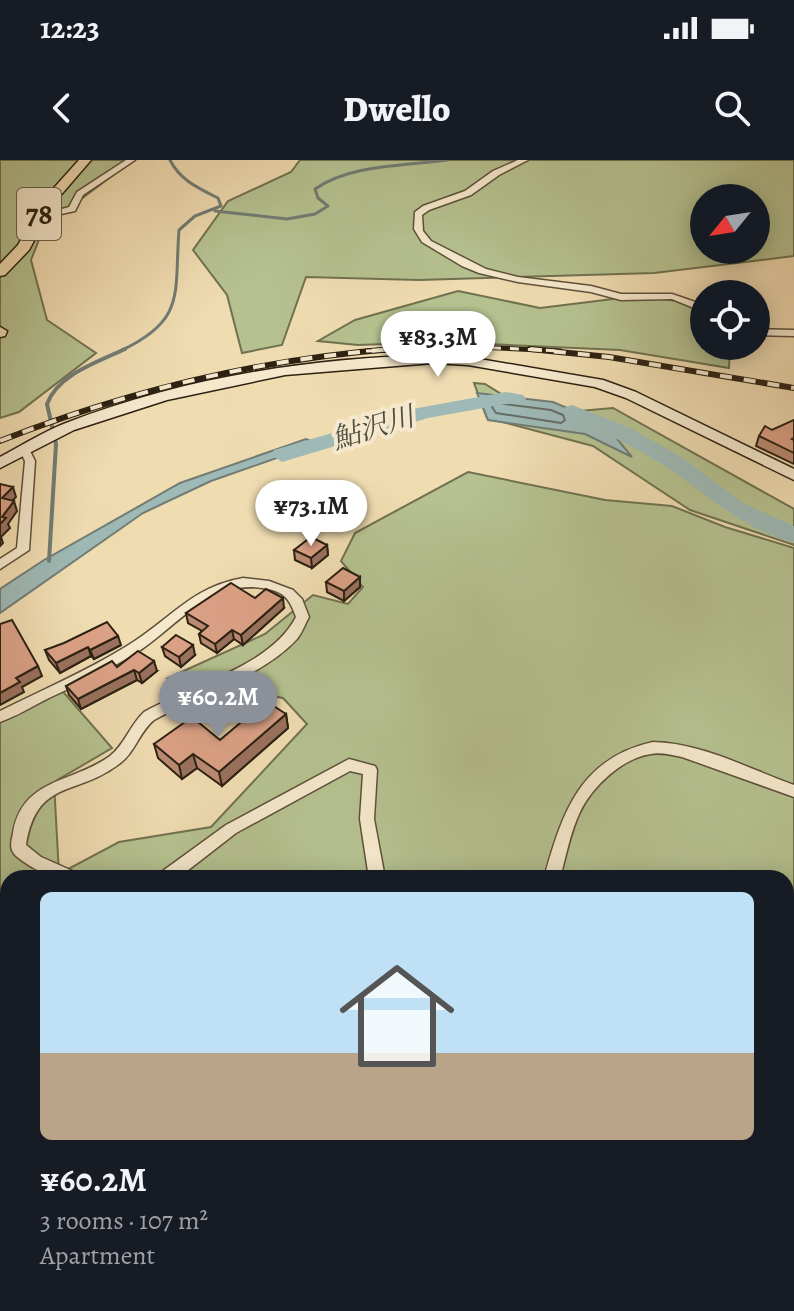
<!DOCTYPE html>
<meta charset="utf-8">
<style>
:root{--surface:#171b24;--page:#20242c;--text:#f1f3f6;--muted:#9ea1a6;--accent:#8c9099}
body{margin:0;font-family:Alegreya,"Noto Serif JP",serif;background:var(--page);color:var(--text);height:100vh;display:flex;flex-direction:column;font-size:30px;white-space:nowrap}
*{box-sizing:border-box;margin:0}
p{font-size:26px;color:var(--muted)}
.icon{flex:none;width:44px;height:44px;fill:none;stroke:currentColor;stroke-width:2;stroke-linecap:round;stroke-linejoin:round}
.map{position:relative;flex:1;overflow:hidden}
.panel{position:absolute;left:0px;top:710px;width:794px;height:442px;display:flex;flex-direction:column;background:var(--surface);border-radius:24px 24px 0 0;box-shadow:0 4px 20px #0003}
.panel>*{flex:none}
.needle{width:52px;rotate:240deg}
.controls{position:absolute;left:690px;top:24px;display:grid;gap:16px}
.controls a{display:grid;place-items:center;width:80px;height:80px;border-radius:50%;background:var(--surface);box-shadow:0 4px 20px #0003;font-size:40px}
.price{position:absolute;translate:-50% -68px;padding:0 18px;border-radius:28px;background:#fff;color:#222;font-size:26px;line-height:52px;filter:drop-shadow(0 2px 4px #0008)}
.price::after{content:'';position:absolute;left:50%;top:48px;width:24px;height:18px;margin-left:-12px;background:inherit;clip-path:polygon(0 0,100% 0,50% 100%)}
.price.active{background:var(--accent);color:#fff}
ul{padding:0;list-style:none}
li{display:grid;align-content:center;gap:16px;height:424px;padding:0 40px}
li span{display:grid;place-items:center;height:248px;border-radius:12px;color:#555}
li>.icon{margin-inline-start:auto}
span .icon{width:144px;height:144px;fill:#fffc;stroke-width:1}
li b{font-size:34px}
.status{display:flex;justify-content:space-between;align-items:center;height:56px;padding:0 40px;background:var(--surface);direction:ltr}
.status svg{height:22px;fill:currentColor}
header{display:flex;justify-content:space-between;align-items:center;height:104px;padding:0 40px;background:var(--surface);font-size:36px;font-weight:800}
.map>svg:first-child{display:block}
.green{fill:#b5c18f;stroke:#707150;stroke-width:2;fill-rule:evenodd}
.water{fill:#9eb9b6;stroke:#707c74;stroke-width:2}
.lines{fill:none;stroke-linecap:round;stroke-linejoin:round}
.shore{stroke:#656d64;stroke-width:2}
.stream-far1{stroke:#707c74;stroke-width:3}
.stream{stroke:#707c74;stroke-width:4}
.river{fill:#9eb9b6;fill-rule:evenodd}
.street-casing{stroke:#5d503a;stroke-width:3}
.secondary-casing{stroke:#2c2112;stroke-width:3}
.primary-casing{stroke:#2c2112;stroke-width:3}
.street{fill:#f5e8cc;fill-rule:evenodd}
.secondary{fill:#f5e8cc;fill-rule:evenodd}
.primary{fill:#f0dcb1;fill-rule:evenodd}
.rail-far1-casing{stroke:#2c2112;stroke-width:5}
.rail-casing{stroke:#2c2112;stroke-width:6}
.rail-far1{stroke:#f5e8cc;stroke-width:3;stroke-dasharray:9;stroke-linecap:butt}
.rail{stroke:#f5e8cc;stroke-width:4;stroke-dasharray:12;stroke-linecap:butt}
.wall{fill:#bc8a73;stroke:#2c2112;stroke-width:2}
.shaded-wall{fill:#99715e;stroke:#2c2112;stroke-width:2}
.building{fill:#dba186;stroke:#2c2112;stroke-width:2}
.labels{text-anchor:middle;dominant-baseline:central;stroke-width:8;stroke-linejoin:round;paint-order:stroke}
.far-water-label{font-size:28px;font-style:italic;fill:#4e4f43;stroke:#f5e8cc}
.shield{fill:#f5e8cc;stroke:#685d4a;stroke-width:2}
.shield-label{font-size:30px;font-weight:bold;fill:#2c2112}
</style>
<div class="status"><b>12:23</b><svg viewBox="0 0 49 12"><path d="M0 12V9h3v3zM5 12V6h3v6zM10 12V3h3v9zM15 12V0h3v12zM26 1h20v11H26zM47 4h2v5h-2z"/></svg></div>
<header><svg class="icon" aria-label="back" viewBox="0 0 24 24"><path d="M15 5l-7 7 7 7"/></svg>Dwello<svg class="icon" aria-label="search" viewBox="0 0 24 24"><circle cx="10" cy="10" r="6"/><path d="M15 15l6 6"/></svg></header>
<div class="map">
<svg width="794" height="1151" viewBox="0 0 794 1151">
<rect width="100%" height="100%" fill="#f0dcb1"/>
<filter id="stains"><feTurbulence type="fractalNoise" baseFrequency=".0025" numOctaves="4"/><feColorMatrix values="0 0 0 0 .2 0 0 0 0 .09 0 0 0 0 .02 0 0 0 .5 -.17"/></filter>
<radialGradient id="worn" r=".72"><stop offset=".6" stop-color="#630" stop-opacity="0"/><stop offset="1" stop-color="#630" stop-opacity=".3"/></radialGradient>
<g class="green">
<path d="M 0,0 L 133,0 L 44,67 L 31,100 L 47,160 L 96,193 L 19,252 L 0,258 Z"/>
<path d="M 300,0 L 794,0 L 794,96 L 654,113 L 419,120 L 306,117 L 282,185 L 242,193 L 227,135 L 193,90 L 228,41 L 291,12 ZM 704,38 L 756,38 L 756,90 L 704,90 Z"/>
<path d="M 458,131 L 540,148 L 613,139 L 666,139 L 702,147 L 704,186 L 730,186 L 729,208 L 620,190 L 443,182 L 358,185 L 318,181 L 355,160 Z"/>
<path d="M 474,223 L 485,224 L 503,235 L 579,251 L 613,248 L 794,349 L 794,385 L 690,350 L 593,286 L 487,258 Z"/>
<path d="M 468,312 L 605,340 L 672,346 L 725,367 L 794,388 L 794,1151 L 0,1151 L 0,560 L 59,527 L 112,588 L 54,622 L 59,714 L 119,682 L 211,667 L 307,564 L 283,538 L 168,518 L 265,474 L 313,435 L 348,444 L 363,427 L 341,401 L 355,373 ZM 8,718 L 786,718 L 786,1144 L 8,1144 Z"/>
</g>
<g class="water">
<path d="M 477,233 L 553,242 L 605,264 L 632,297 L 585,274 L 488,260 Z"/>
<path d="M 306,279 L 317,284 L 211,321 L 143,353 L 0,453 L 0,429 L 44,400 L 180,323 Z"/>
</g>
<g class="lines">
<path class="shore" d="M 496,243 L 551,250 L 563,255 L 565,260 L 561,263 L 496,253 L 492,247 Z"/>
<g class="stream-far1">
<path d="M 215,51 L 287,59 L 315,54 L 328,46 L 318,38 L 315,29 C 351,4 405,6 447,0"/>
<path d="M 120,191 C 187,160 174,133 179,70 L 195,56 L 221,46 L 218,38 C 198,28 180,20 170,0"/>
</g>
<path class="stream" d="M 49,401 L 56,284 L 47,244 C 58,214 98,202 125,189"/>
<g class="river">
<path d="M 506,232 L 523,235 L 526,239 L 523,243 L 506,244 L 428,258 L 282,302 L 271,295 L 274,290 L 418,248 Z"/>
<path d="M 572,245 L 630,268 L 683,298 L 743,343 L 794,366 L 794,383 C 742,369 708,335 665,306 C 633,286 600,270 565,255 L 562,251 L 565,247 Z"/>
</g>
<g class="street-casing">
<g id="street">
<path d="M 126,0 L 135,0 L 83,35 L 75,51 L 38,59 L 34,57 L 69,47 L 77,32 Z"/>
<path d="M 518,0 L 528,0 L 499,15 L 471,35 L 429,50 L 422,55 L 423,71 L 431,81 L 486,109 L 518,117 L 591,126 L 621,134 L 672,134 L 704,145 L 704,152 L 672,139 L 621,140 L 591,132 L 518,122 L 479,113 L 462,106 L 422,82 L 414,69 L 415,52 L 423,46 L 465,31 L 493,11 Z"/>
<path d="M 756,169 L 794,170 L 794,176 L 756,175 Z"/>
<path d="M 24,286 L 28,287 L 35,301 L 29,390 L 0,409 L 0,399 L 17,388 L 25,301 L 19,289 Z"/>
<path d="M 243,418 L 269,421 L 293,430 L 302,439 L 309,457 C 305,464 302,473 297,479 C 262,517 198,535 154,560 C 139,572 135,593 119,604 C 76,637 37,618 26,685 L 41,697 L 77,713 L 79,718 C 53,718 37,713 16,696 C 9,689 11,683 13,673 C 22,618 73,623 110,596 C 125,584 130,565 144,552 C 191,526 271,506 296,457 C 289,437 283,431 262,428 C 208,420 177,467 136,493 C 108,510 79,524 49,538 C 33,546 17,556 0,562 L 0,551 C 42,530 87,511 127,486 C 170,460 191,427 243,418 Z"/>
<path d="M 653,582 C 702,583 749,609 794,625 L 794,637 L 682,597 C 671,595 661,592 651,594 C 622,598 592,627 580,652 C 570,673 566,696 560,718 L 544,718 C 562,653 580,598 653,582 Z"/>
<path d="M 349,599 L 375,606 L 377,610 L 374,659 L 385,718 L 369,718 L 360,659 L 363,614 L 350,611 L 236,673 L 178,718 L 158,718 L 160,713 L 226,665 Z"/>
</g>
</g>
<g class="secondary-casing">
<g id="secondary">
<path d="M 433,195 L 468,197 L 603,220 L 636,232 L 794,309 L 794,320 L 626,238 L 595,227 L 468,205 L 433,203 L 285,215 L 167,240 L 74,270 L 0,308 L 0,297 C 21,286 43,272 66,263 C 182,218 309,198 433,195 Z"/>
<path d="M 702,1144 L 732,1144 L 735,1151 L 705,1151 Z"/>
</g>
</g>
<g class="primary-casing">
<g id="primary">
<path d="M 79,0 L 91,0 L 54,43 L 29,90 L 5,115 L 0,116 L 0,104 L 18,85 L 44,39 Z"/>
<path d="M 0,167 L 7,171 L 5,176 L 0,177 Z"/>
</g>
</g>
<use href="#street" class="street"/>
<use href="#secondary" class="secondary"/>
<use href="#primary" class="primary"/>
<g class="rail-far1-casing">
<path id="rail-far1" d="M 366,191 L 477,187 L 561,191"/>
</g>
<g class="rail-casing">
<g id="rail">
<path d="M 530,189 L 609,197 L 794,228"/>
<path d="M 0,281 C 127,231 255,200 392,189"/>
</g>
</g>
<use href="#rail-far1" class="rail-far1"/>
<use href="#rail" class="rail"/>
</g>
<g class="wall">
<path d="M 794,260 L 794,304 L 756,286 L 759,276 Z"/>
<path d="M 327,385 L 328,395 L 312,408 L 295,400 L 294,390 Z"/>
<path d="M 360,417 L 360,427 L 344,441 L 327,432 L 326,422 Z"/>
<path d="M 255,438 L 284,448 L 243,485 L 234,479 L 217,493 L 201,483 L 199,474 L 202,471 L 188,463 L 186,453 Z"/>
<path d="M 121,485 L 94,499 L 91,496 L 60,513 L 49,500 L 45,490 Z"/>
<path d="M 162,487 L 195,495 L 181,507 L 165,496 Z"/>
<path d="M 117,507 L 157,511 L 142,523 L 137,520 L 81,549 L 69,535 L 66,526 Z"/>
<path d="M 286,554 L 288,568 L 222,626 L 197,608 L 182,619 L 158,598 L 154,584 L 220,580 Z"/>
</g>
<g class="shaded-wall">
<path d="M 13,327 L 16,337 L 5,348 L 2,338 Z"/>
<path d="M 14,341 L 17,351 L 8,364 L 10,368 L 1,377 L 3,383 L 0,386 L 0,364 L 2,357 Z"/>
<path d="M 327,385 L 328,395 L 312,408 L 311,398 Z"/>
<path d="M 360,417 L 360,427 L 344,441 L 344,431 Z"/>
<path d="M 283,438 L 284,448 L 243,485 L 241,475 Z"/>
<path d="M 232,470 L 234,479 L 217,493 L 215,484 Z"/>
<path d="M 118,476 L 121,485 L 94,499 L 90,490 Z"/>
<path d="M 193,485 L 195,495 L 181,507 L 179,497 Z"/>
<path d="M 88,487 L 91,496 L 60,513 L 56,503 Z"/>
<path d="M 154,501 L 157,511 L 142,523 L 139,513 Z"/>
<path d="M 38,506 L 42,516 L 22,527 L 24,532 L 0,545 L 0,533 L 16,518 Z"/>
<path d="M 134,510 L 137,520 L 81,549 L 78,539 Z"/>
<path d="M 286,554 L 288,568 L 222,626 L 219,612 Z"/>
<path d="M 193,594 L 197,608 L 182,619 L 179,605 Z"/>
</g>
<g class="building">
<path d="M 794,260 L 794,278 L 792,279 L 794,280 L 794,293 L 759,276 L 765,266 L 772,270 Z"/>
<path d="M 0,324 L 13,327 L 2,338 L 14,341 L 2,357 L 6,358 L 0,364 Z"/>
<path d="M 311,377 L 327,385 L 311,398 L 294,390 Z"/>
<path d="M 343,408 L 360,417 L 344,431 L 326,422 Z"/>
<path d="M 231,423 L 255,438 L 266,429 L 283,438 L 241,475 L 232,470 L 215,484 L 199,474 L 208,466 L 186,453 Z"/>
<path d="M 12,460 L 38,506 L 16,518 L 20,522 L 0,533 L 0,464 Z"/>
<path d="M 107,462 L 118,476 L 90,490 L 88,487 L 56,503 L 45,490 L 64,483 Z"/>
<path d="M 176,475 L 193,485 L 179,497 L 162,487 Z"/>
<path d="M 138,491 L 154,501 L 139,513 L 134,510 L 78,539 L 66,526 L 112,501 L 117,507 Z"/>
<path d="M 266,541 L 286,554 L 219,612 L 193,594 L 179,605 L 154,584 L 192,557 L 220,580 Z"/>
</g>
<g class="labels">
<g class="far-water-label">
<text transform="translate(373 268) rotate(-17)">鮎沢川</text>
</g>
<rect class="shield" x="17" y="28" width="44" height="52" rx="6"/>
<g class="shield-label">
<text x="39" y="54">78</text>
</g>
</g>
<rect width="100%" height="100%" filter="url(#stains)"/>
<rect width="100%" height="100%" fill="url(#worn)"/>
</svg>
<div class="controls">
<a><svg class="needle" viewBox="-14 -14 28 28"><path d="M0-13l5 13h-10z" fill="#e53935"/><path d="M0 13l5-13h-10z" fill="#9ea1a6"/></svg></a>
<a><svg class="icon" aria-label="locate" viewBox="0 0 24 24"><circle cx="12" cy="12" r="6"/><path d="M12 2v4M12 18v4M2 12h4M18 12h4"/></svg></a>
</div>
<b class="price" style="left:438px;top:219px">¥83.3M</b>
<b class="price" style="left:311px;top:388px">¥73.1M</b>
<b class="price active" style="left:218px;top:579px">¥60.2M</b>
<section class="panel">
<ul>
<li><span style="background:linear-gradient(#bfe0f5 65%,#b9a48a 0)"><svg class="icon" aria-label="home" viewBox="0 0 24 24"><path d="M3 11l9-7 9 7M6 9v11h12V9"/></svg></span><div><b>¥60.2M</b><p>3 rooms · 107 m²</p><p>Apartment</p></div></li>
</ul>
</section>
</div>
